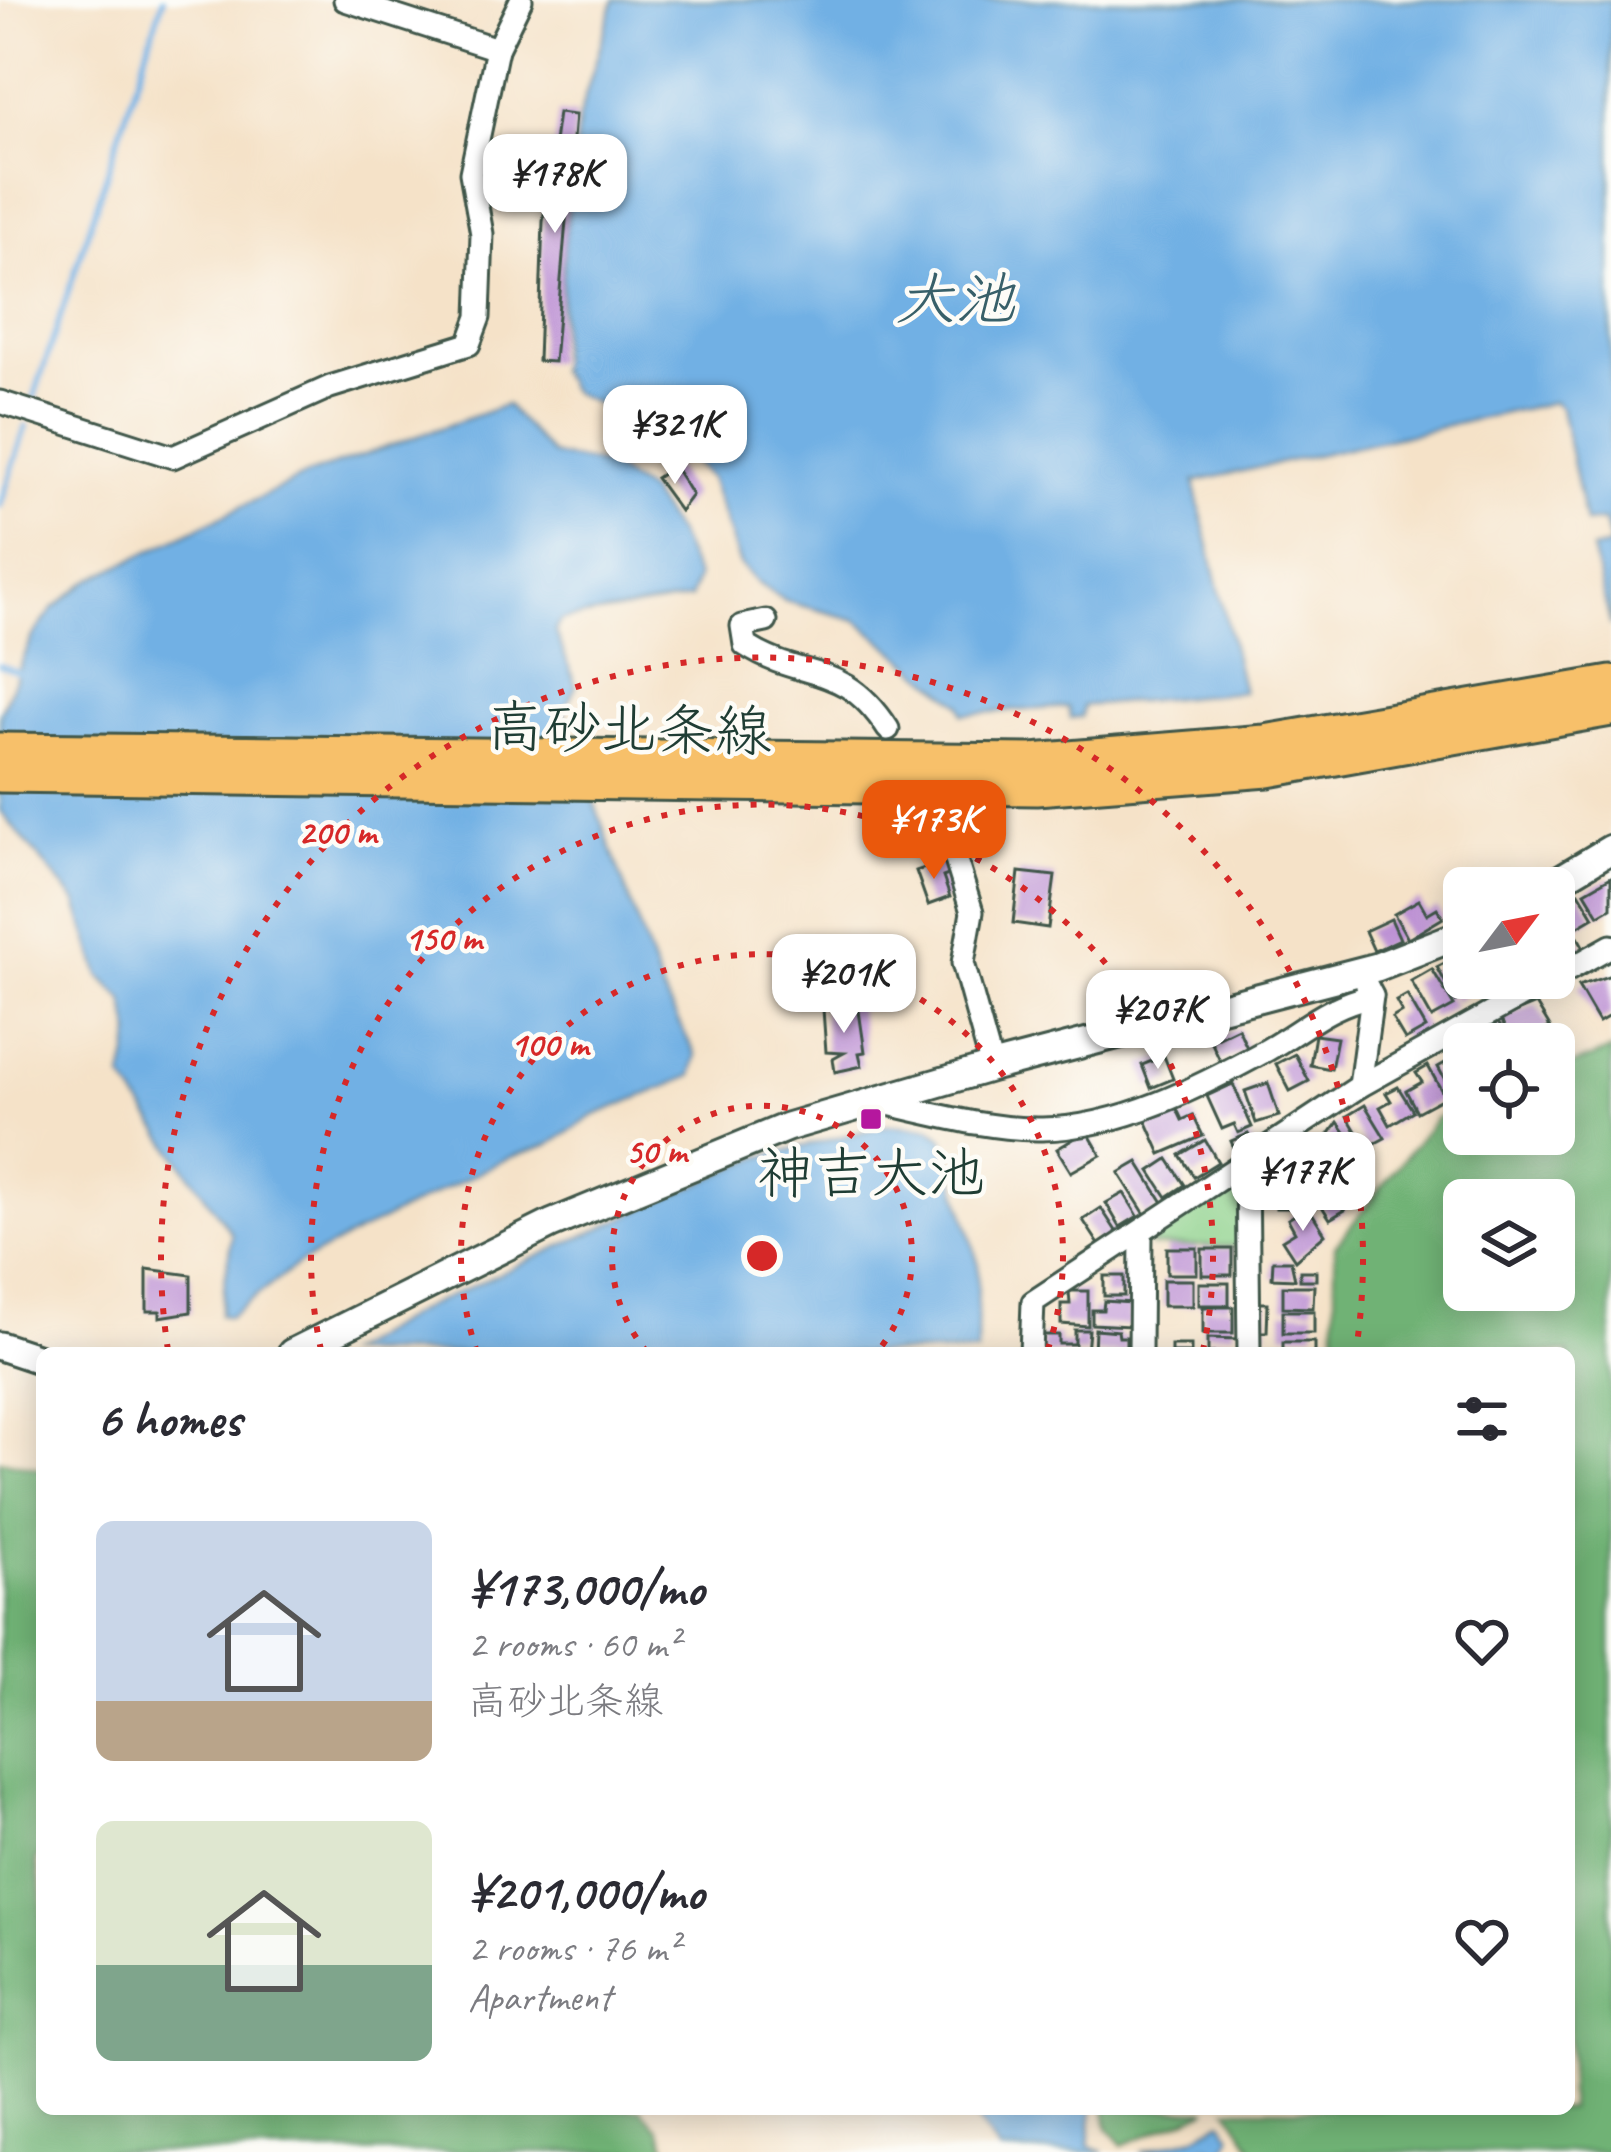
<!DOCTYPE html>
<meta charset="utf-8">
<style>
:root{--surface:#fff;--page:#f7f7f7;--text:#2b2b33;--muted:#7c7c81;--accent:#ea580c}
body{margin:0;font-family:Caveat,"Klee One",sans-serif;background:var(--page);color:var(--text);height:100vh;display:flex;flex-direction:column;font-size:45px;white-space:nowrap}
*{box-sizing:border-box;margin:0}
p{font-size:39px;color:var(--muted)}
.icon{flex:none;width:66px;height:66px;fill:none;stroke:currentColor;stroke-width:2;stroke-linecap:round;stroke-linejoin:round}
.map{position:relative;flex:1;overflow:hidden}
.details{position:absolute;left:36px;top:1347px;width:1539px;height:768px;display:flex;flex-direction:column;background:var(--surface);border-radius:18px;box-shadow:0 6px 30px #0003}
.details>*{flex:none}
.needle{width:78px;rotate:58deg}
.tools{position:absolute;left:1443px;top:867px;display:grid;gap:24px}
.tools a{display:grid;place-items:center;width:132px;height:132px;border-radius:18px;background:var(--surface);box-shadow:0 6px 30px #0003;font-size:60px}
.price{position:absolute;translate:-50% -102px;padding:0 27px;border-radius:24px;background:#fff;color:#222;font-size:39px;line-height:78px;filter:drop-shadow(0 3px 6px #0008)}
.price::after{content:'';position:absolute;left:50%;top:72px;width:36px;height:27px;margin-left:-18px;background:inherit;clip-path:polygon(0 0,100% 0,50% 100%)}
.price.active{background:var(--accent);color:#fff}
ul{padding:0;list-style:none}
li{display:flex;align-items:center;gap:36px;height:300px;padding:0 60px}
li span{display:grid;place-items:center;flex:none;width:336px;height:240px;border-radius:18px;color:#555}
li>.icon{margin-inline-start:auto}
span .icon{width:144px;height:144px;fill:#fffc;stroke-width:1}
li b{font-size:51px}
h2{display:flex;justify-content:space-between;align-items:center;height:144px;padding:0 60px;font-size:51px}
.map>svg:first-child{display:block}
.green{fill:#8bd089;stroke:#55865e;stroke-width:3}
.forest{fill:#70b275;stroke:#487854;stroke-width:3;fill-rule:evenodd}
.water{fill:#71b0e4;stroke:#48768c;stroke-width:3}
.lines{fill:none;stroke-linecap:round;stroke-linejoin:round}
.stream{stroke:#71b0e4;stroke-width:6}
.building{fill:#bd92d4}
.minor-casing{stroke:#3f564a;stroke-width:27}
.tertiary-casing{stroke:#3f564a;stroke-width:33}
.primary-casing{stroke:#3f564a;stroke-width:39}
.minor{stroke:#fff;stroke-width:21}
.tertiary{stroke:#fff;stroke-width:27}
.primary{stroke:#f7c06b;stroke-width:33}
.ring{fill:none;stroke:#d62828;stroke-width:6;stroke-dasharray:6 12}
.poi-dot{fill:#b5179e;stroke:#fdfcf7;stroke-width:4.5}
.labels{text-anchor:middle;dominant-baseline:central;stroke-width:9;stroke-linejoin:round;paint-order:stroke}
.street-label{font-size:57px;fill:#1f3d34;stroke:#fdfcf7}
.poi-label{font-size:57px;fill:#1f3d34;stroke:#fdfcf7}
.water-label{font-size:60px;font-style:italic;fill:#386069;stroke:#fdfcf7}
.centre{fill:#d62828;stroke:#fdfcf7;stroke-width:6}
.ring-label{font-size:36px;text-anchor:middle;font-weight:bold;fill:#d62828;stroke:#fdfcf7;stroke-width:9;stroke-linejoin:round;paint-order:stroke}
</style>
<div class="map">
<svg width="1611" height="2152" viewBox="0 0 1611 2152">
<rect width="100%" height="100%" fill="#fdfcf7"/>
<filter id="ink" filterUnits="userSpaceOnUse"><feTurbulence type="fractalNoise" baseFrequency=".00833" numOctaves="2"/><feDisplacementMap in="SourceGraphic" scale="24" xChannelSelector="R" yChannelSelector="G"/><feConvolveMatrix kernelMatrix="1 2 1 2 8 2 1 2 1" color-interpolation-filters="sRGB"/></filter>
<filter id="wash" filterUnits="userSpaceOnUse"><feTurbulence type="fractalNoise" baseFrequency=".004" numOctaves="4" result="noise"/><feDisplacementMap in="SourceGraphic" scale="48" xChannelSelector="R" yChannelSelector="G"/><feGaussianBlur stdDeviation="2.7" result="paint"/><feColorMatrix in="noise" values="0 0 0 0 0 0 0 0 0 0 0 0 0 0 0 0 0 1.4 0 .05"/><feComposite in="paint" operator="in"/></filter>
<g filter="url(#wash)">
<rect width="100%" height="100%" fill="#f5e2c8"/>
<path class="green" d="M 1228,1184 L 1241,1193 L 1242,1246 L 1151,1246 L 1160,1228 L 1163,1233 L 1172,1228 L 1169,1223 Z"/>
<g class="forest">
<path d="M 1611,1050 L 1611,2152 L 1256,2152 L 1228,2109 L 1569,2109 L 1569,1353 L 1335,1353 L 1335,1246 L 1436,1118 L 1464,1107 L 1464,1134 L 1554,1134 L 1554,1072 ZM 1464,1200 L 1554,1200 L 1554,1290 L 1464,1290 Z"/>
<path d="M 0,1460 L 42,1469 L 42,1851 L 36,1861 L 42,1893 L 42,2109 L 641,2109 L 659,2129 L 669,2152 L 0,2152 Z"/>
<path d="M 1105,2109 L 1209,2109 L 1123,2145 L 1108,2128 Z"/>
</g>
<g class="water">
<path d="M 614,0 L 1611,0 L 1611,626 L 1592,550 L 1610,546 L 1604,521 L 1585,523 L 1561,408 L 1554,402 L 1194,482 L 1243,692 L 1083,706 L 1081,717 L 1070,718 L 1068,707 L 963,714 L 960,704 L 857,620 L 785,601 L 759,584 L 740,565 L 710,478 L 673,441 L 572,392 L 558,371 L 564,247 L 579,117 Z"/>
<path d="M 506,405 L 552,455 L 607,465 L 648,492 L 677,534 L 697,578 L 690,599 L 561,620 L 555,630 L 576,686 L 565,708 L 566,724 L 662,991 L 696,1055 L 692,1076 L 593,1116 L 551,1144 L 508,1158 L 369,1227 L 298,1264 L 229,1317 L 220,1315 L 232,1234 L 123,1079 L 132,1034 L 124,1000 L 100,976 L 77,903 L 0,811 L 0,714 L 33,636 L 53,609 L 86,582 L 307,475 Z"/>
<path d="M 888,1125 L 930,1128 L 943,1138 L 978,1262 L 977,1353 L 346,1353 L 421,1309 L 757,1158 Z"/>
<path d="M 968,2109 L 1093,2109 L 1089,2145 L 1104,2152 L 1000,2152 Z"/>
<path d="M 1222,2121 L 1231,2136 L 1223,2151 L 1205,2145 L 1193,2152 L 1141,2152 L 1195,2136 Z"/>
</g>
<g class="lines">
<g class="stream">
<path d="M 32,404 L 163,0"/>
<path d="M 0,506 L 26,426"/>
<path d="M 0,665 L 17,672"/>
</g>
</g>
<g id="blocks">
<g class="building">
<path d="M 558,113 L 575,115 L 554,362 L 538,361 L 543,222 Z"/>
<path d="M 674,466 L 692,495 L 680,511 L 656,478 Z"/>
<path d="M 946,861 L 951,874 L 943,877 L 950,897 L 928,905 L 916,871 Z"/>
<path d="M 1019,872 L 1055,876 L 1048,928 L 1013,923 Z"/>
<path d="M 1611,877 L 1611,908 L 1599,915 L 1585,892 Z"/>
<path d="M 1579,892 L 1594,917 L 1577,927 L 1562,902 Z"/>
<path d="M 1419,900 L 1427,914 L 1437,908 L 1443,918 L 1408,939 L 1394,914 Z"/>
<path d="M 1564,912 L 1584,948 L 1577,952 L 1556,916 Z"/>
<path d="M 1554,915 L 1569,942 L 1554,953 Z"/>
<path d="M 1391,919 L 1400,939 L 1374,951 L 1365,931 Z"/>
<path d="M 1462,954 L 1464,978 L 1478,984 L 1456,1002 L 1437,967 Z"/>
<path d="M 1432,969 L 1454,1006 L 1432,1018 L 1411,981 Z"/>
<path d="M 1611,975 L 1611,1015 L 1599,1022 L 1578,986 Z"/>
<path d="M 1500,979 L 1506,991 L 1493,997 L 1488,986 Z"/>
<path d="M 1407,995 L 1426,1028 L 1405,1040 L 1392,1018 L 1402,1012 L 1396,1001 Z"/>
<path d="M 858,1004 L 865,1052 L 859,1053 L 862,1066 L 835,1072 L 833,1059 L 844,1053 L 826,1052 L 823,1009 Z"/>
<path d="M 1536,1004 L 1550,1027 L 1515,1044 L 1500,1019 Z"/>
<path d="M 1497,1021 L 1511,1044 L 1485,1044 L 1478,1032 Z"/>
<path d="M 1238,1028 L 1247,1048 L 1220,1061 L 1211,1041 Z"/>
<path d="M 1315,1035 L 1337,1038 L 1331,1069 L 1310,1065 Z"/>
<path d="M 1464,1052 L 1464,1081 L 1450,1089 L 1438,1067 Z"/>
<path d="M 1295,1054 L 1309,1081 L 1290,1091 L 1276,1064 Z"/>
<path d="M 1164,1056 L 1173,1079 L 1151,1088 L 1142,1065 Z"/>
<path d="M 1428,1066 L 1445,1097 L 1417,1112 L 1406,1091 L 1422,1082 L 1416,1073 Z"/>
<path d="M 1268,1083 L 1279,1116 L 1256,1123 L 1245,1091 Z"/>
<path d="M 1233,1084 L 1252,1127 L 1238,1133 L 1234,1124 L 1222,1129 L 1207,1096 Z"/>
<path d="M 1398,1087 L 1413,1111 L 1390,1125 L 1380,1107 L 1391,1101 L 1386,1093 Z"/>
<path d="M 1175,1105 L 1182,1120 L 1193,1115 L 1203,1136 L 1161,1154 L 1145,1118 Z"/>
<path d="M 1365,1105 L 1385,1138 L 1366,1148 L 1347,1116 Z"/>
<path d="M 1338,1122 L 1349,1138 L 1331,1149 L 1325,1140 Z"/>
<path d="M 1087,1131 L 1101,1155 L 1071,1172 L 1057,1149 Z"/>
<path d="M 1248,1134 L 1254,1147 L 1237,1155 L 1231,1141 Z"/>
<path d="M 1205,1140 L 1218,1162 L 1194,1177 L 1180,1155 Z"/>
<path d="M 1356,1149 L 1364,1163 L 1360,1177 L 1345,1185 L 1332,1164 Z"/>
<path d="M 1168,1159 L 1185,1185 L 1167,1197 L 1150,1171 Z"/>
<path d="M 1321,1159 L 1346,1197 L 1339,1202 L 1345,1210 L 1330,1219 L 1300,1172 Z"/>
<path d="M 1273,1160 L 1290,1160 L 1291,1183 L 1274,1184 Z"/>
<path d="M 1138,1162 L 1164,1204 L 1146,1216 L 1119,1173 Z"/>
<path d="M 1262,1187 L 1305,1187 L 1305,1208 L 1276,1208 L 1276,1198 L 1262,1197 Z"/>
<path d="M 1124,1193 L 1138,1216 L 1120,1227 L 1106,1203 Z"/>
<path d="M 1101,1208 L 1118,1234 L 1100,1246 L 1083,1220 Z"/>
<path d="M 1300,1212 L 1304,1219 L 1312,1213 L 1325,1234 L 1295,1260 L 1282,1240 L 1295,1232 L 1288,1219 Z"/>
<rect x="1167" y="1248" width="30" height="26"/>
<rect x="1202" y="1249" width="30" height="26"/>
<path d="M 1273,1261 L 1291,1261 L 1295,1279 L 1272,1278 Z"/>
<path d="M 147,1269 L 191,1275 L 191,1312 L 160,1317 L 160,1311 L 147,1311 Z"/>
<rect x="1300" y="1271" width="16" height="9"/>
<rect x="1104" y="1276" width="20" height="20"/>
<rect x="1163" y="1280" width="30" height="26"/>
<rect x="1199" y="1283" width="30" height="22"/>
<path d="M 1283,1286 L 1314,1286 L 1313,1308 L 1283,1307 Z"/>
<path d="M 1069,1291 L 1088,1291 L 1088,1326 L 1061,1324 L 1061,1304 L 1070,1304 Z"/>
<path d="M 1104,1301 L 1131,1303 L 1130,1326 L 1092,1324 L 1092,1310 L 1103,1310 Z"/>
<path d="M 1259,1303 L 1268,1303 L 1267,1332 L 1258,1332 Z"/>
<rect x="1203" y="1307" width="30" height="26"/>
<rect x="1283" y="1311" width="31" height="22"/>
<path d="M 1095,1329 L 1118,1331 L 1119,1337 L 1126,1337 L 1126,1353 L 1094,1353 Z"/>
<path d="M 1075,1330 L 1089,1330 L 1087,1353 L 1042,1353 L 1042,1335 L 1059,1335 L 1059,1344 L 1075,1344 Z"/>
<path d="M 1208,1338 L 1238,1339 L 1238,1353 L 1208,1353 Z"/>
<rect x="1283" y="1342" width="31" height="11"/>
<rect x="1171" y="1345" width="20" height="8"/>
</g>
</g>
</g>
<g filter="url(#ink)">
<use href="#blocks" fill-opacity="0" stroke="#3f564a" stroke-width="3"/>
<g class="lines">
<g class="minor-casing">
<g id="minor">
<path d="M 345,0 L 497,49"/>
<path d="M 0,402 L 173,457 L 330,387 L 469,344 L 479,317 L 482,234 L 471,173 L 497,49 L 521,0"/>
<path d="M 766,621 L 742,626 L 745,645 C 804,683 843,659 888,729"/>
<path d="M 935,819 L 955,857 L 972,912 L 963,963 L 992,1067"/>
<path d="M 1360,1086 L 1372,996 L 1367,986"/>
<path d="M 878,1102 C 931,1113 987,1130 1042,1129 C 1120,1128 1200,1087 1267,1050 C 1306,1028 1326,1006 1372,996"/>
<path d="M 1247,1162 L 1249,1353"/>
<path d="M 1031,1353 L 1033,1302 L 1360,1086 L 1611,946"/>
<path d="M 1140,1353 L 1141,1233"/>
</g>
</g>
<g class="tertiary-casing">
<g id="tertiary">
<path d="M 1546,888 L 1611,849"/>
<path d="M 0,1346 L 42,1360"/>
<path d="M 292,1353 L 551,1224 L 787,1127 L 992,1067 L 1377,967 L 1464,933"/>
</g>
</g>
<g class="primary-casing">
<g id="primary">
<path d="M 0,750 L 1032,761 L 1265,742 L 1611,683"/>
<path d="M 0,775 L 1036,788 L 1268,770 L 1611,709"/>
</g>
</g>
<use href="#minor" class="minor"/>
<use href="#tertiary" class="tertiary"/>
<use href="#primary" class="primary"/>
</g>
</g>
<g class="ring">
<path d="M647 1352A150 150 0 1 1 877 1352"/>
<path d="M477 1352A301 301 0 1 1 1047 1352"/>
<path d="M321 1350A451 451 0 1 1 1203 1350"/>
<path d="M168 1350A601 601 0 1 1 1356 1350"/>
</g>
<rect class="poi-dot" x="859" y="1107" width="24" height="24" rx="6"/>
<g class="labels">
<g class="street-label">
<text transform="translate(629 729) rotate(1)">高砂北条線</text>
</g>
<g class="poi-label">
<text x="871" y="1173">神吉大池</text>
</g>
<g class="water-label">
<text x="955" y="299">大池</text>
</g>
</g>
<circle cx="762" cy="1256" r="18" class="centre"/>
<g class="ring-label">
<text x="337" y="844">200 m</text>
<text x="443" y="950">150 m</text>
<text x="549" y="1056">100 m</text>
<text x="656" y="1163">50 m</text>
</g>
</svg>
<div class="tools">
<a><svg class="needle" viewBox="-14 -14 28 28"><path d="M0-13l5 13h-10z" fill="#e53935"/><path d="M0 13l5-13h-10z" fill="#7c7c81"/></svg></a>
<a><svg class="icon" aria-label="locate" viewBox="0 0 24 24"><circle cx="12" cy="12" r="6"/><path d="M12 2v4M12 18v4M2 12h4M18 12h4"/></svg></a>
<a><svg class="icon" aria-label="layers" viewBox="0 0 24 24"><path d="M12 4l9 5-9 5-9-5zM3 14l9 5 9-5"/></svg></a>
</div>
<b class="price" style="left:555px;top:236px">¥178K</b>
<b class="price" style="left:675px;top:487px">¥321K</b>
<b class="price active" style="left:934px;top:882px">¥173K</b>
<b class="price" style="left:844px;top:1036px">¥201K</b>
<b class="price" style="left:1158px;top:1072px">¥207K</b>
<b class="price" style="left:1303px;top:1234px">¥177K</b>
<section class="details">
<h2>6 homes<svg class="icon" aria-label="filters" viewBox="0 0 24 24"><path d="M4 7h16M4 17h16"/><circle cx="9" cy="7" r="2"/><circle cx="15" cy="17" r="2"/></svg></h2>
<ul>
<li><span style="background:linear-gradient(#c9d6e8 75%,#b9a48a 0)"><svg class="icon" aria-label="home" viewBox="0 0 24 24"><path d="M3 11l9-7 9 7M6 9v11h12V9"/></svg></span><div><b>¥173,000/mo</b><p>2 rooms · 60 m²</p><p>高砂北条線</p></div><svg class="icon" aria-label="heart" viewBox="0 0 24 24"><path d="M12 20l-8-8c-3-5 5-10 8-4 3-6 11-1 8 4z"/></svg></li>
<li><span style="background:linear-gradient(#dfe7d0 60%,#7fa58c 0)"><svg class="icon" aria-label="home" viewBox="0 0 24 24"><path d="M3 11l9-7 9 7M6 9v11h12V9"/></svg></span><div><b>¥201,000/mo</b><p>2 rooms · 76 m²</p><p>Apartment</p></div><svg class="icon" aria-label="heart" viewBox="0 0 24 24"><path d="M12 20l-8-8c-3-5 5-10 8-4 3-6 11-1 8 4z"/></svg></li>
</ul>
</section>
</div>
